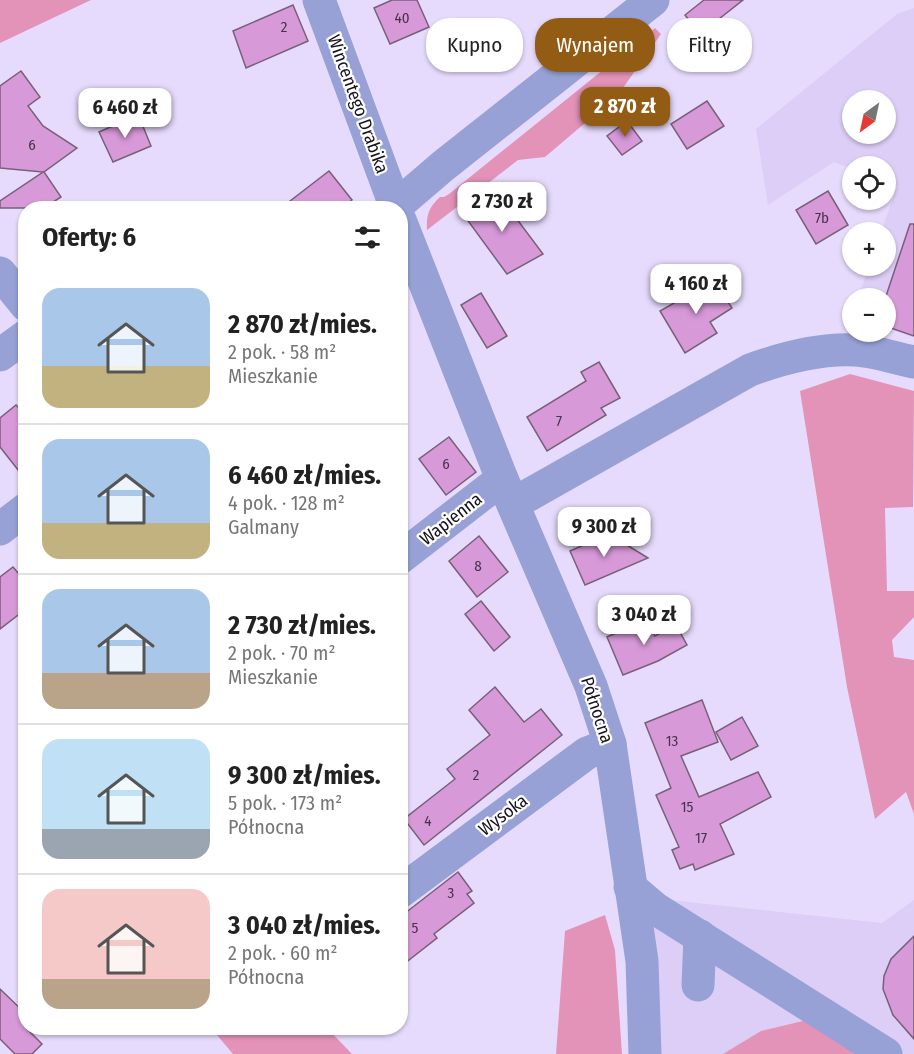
<!DOCTYPE html>
<html lang="pl">
<meta charset="utf-8">
<style>
:root{--surface:#fff;--page:#f2f2f2;--text:#222;--muted:#767676;--line:#e0e0e0;--accent:#935c14}
body{margin:0;font-family:"Fira Sans Condensed",sans-serif;background:var(--page);color:var(--text);height:100vh;display:flex;flex-direction:column;font-size:22px;white-space:nowrap}
*{box-sizing:border-box;margin:0}
p{font-size:20px;color:var(--muted)}
.icon{flex:none;width:33px;height:33px;fill:none;stroke:currentColor;stroke-width:2;stroke-linecap:round;stroke-linejoin:round}
.map{position:relative;flex:1;overflow:hidden}
.sheet{position:absolute;left:18px;top:201px;width:390px;height:834px;display:flex;flex-direction:column;background:var(--surface);border-radius:24px;box-shadow:0 2px 4px #0004}
.sheet>*{flex:none}
.banner{position:absolute;left:426px;top:18px;width:398px;height:54px;display:flex;gap:12px}
.needle{width:39px;rotate:213deg}
.buttons{position:absolute;left:842px;top:90px;display:grid;gap:12px}
.buttons a{display:grid;place-items:center;width:54px;height:54px;border-radius:50%;background:var(--surface);box-shadow:0 2px 4px #0004;font-size:30px}
.price{position:absolute;translate:-50% -51px;padding:0 14px;border-radius:12px;background:#fff;color:#222;font-size:20px;line-height:39px;filter:drop-shadow(0 2px 3px #0008)}
.price::after{content:'';position:absolute;left:50%;top:36px;width:18px;height:14px;margin-left:-9px;background:inherit;clip-path:polygon(0 0,100% 0,50% 100%)}
.price.active{background:var(--accent);color:#fff}
ul{padding:0;list-style:none}
li{display:flex;align-items:center;gap:18px;height:150px;padding:0 24px}
li+li{border-top:2px solid var(--line)}
li span{display:grid;place-items:center;flex:none;width:168px;height:120px;border-radius:18px;color:#555}
li>.icon{margin-inline-start:auto}
span .icon{width:72px;height:72px;fill:#fffc;stroke-width:1}
li b{font-size:26px}
h2{display:flex;justify-content:space-between;align-items:center;height:72px;padding:0 24px;font-size:26px}
.chip{padding:0 21px;border-radius:24px;background:var(--surface);box-shadow:0 2px 4px #0004;font-size:21px;line-height:54px}
.chip.active{background:var(--accent);color:#fff}
.map>svg:first-child{display:block}
.built{fill:#dccef7;fill-rule:evenodd}
.green{fill:#e393b7}
.building{fill:#d899d9;stroke:#786078;stroke-width:1.5}
.lines{fill:none;stroke-linecap:round;stroke-linejoin:round}
.minor{stroke:#97a1d6;stroke-width:33}
.labels{text-anchor:middle;dominant-baseline:central;stroke-width:4.5;stroke-linejoin:round;paint-order:stroke}
.number-label{font-size:15px;fill:#46334c}
.street-label{font-size:18px;fill:#15111d;stroke:#fff}
</style>
<div class="map">
<svg width="914" height="1054" viewBox="0 0 914 1054">
<rect width="100%" height="100%" fill="#e7dbfd"/>
<g class="built">
<path d="M 914,8 L 914,338 L 885,327 L 885,298 L 858,298 L 869,266 L 885,266 L 885,232 L 881,232 L 897,186 L 885,181 L 885,166 L 852,166 L 852,169 L 834,162 L 768,205 L 756,129 L 897,14 ZM 852,100 L 885,100 L 885,134 L 852,134 Z"/>
<path d="M 661,899 L 882,923 L 914,900 L 914,1054 L 661,1054 L 650,920 Z"/>
</g>
<g class="green">
<path d="M 0,0 L 91,0 L 0,43 Z"/>
<path d="M 655,28 L 661,34 L 618,95 L 545,157 L 518,160 L 427,230 C 426,215 429,207 440,197 L 444,197 L 449,194 Z"/>
<path d="M 850,374 L 914,391 L 913,507 L 885,508 L 887,591 L 914,591 L 914,617 L 892,640 L 894,657 L 914,660 L 914,814 L 906,792 L 875,819 L 847,687 L 800,391 Z"/>
<path d="M 605,915 L 615,950 L 622,1054 L 556,1054 L 565,931 Z"/>
<path d="M 803,1021 L 896,1054 L 723,1054 L 761,1031 Z"/>
<path d="M 211,1028 L 327,1028 L 352,1054 L 233,1054 Z"/>
</g>
<g class="building">
<path d="M 392,0 L 417,0 L 429,27 L 390,44 L 374,8 Z"/>
<path d="M 704,0 L 743,0 L 700,34 L 685,15 Z"/>
<path d="M 293,5 L 308,41 L 246,68 L 233,31 Z"/>
<path d="M 21,71 L 40,97 L 28,106 L 43,126 L 77,148 L 44,172 L 61,197 L 44,208 L 0,208 L 0,201 L 43,172 L 0,168 L 0,86 Z"/>
<path d="M 707,101 L 724,126 L 687,149 L 671,124 Z"/>
<path d="M 133,117 L 137,126 L 142,124 L 151,146 L 113,162 L 99,132 Z"/>
<path d="M 627,121 L 642,141 L 622,155 L 607,136 Z"/>
<path d="M 329,171 L 352,200 L 342,208 L 281,208 Z"/>
<path d="M 495,190 L 543,254 L 507,274 L 463,214 Z"/>
<path d="M 828,191 L 848,225 L 816,244 L 796,210 Z"/>
<path d="M 910,224 L 914,224 L 914,336 L 885,326 L 885,299 Z"/>
<path d="M 714,280 L 732,308 L 710,322 L 717,333 L 685,353 L 660,311 Z"/>
<path d="M 481,293 L 507,336 L 487,348 L 461,305 Z"/>
<path d="M 599,362 L 620,398 L 601,408 L 606,415 L 547,451 L 527,417 L 586,381 L 581,372 Z"/>
<path d="M 16,405 L 26,415 L 26,480 L 0,447 L 0,418 Z"/>
<path d="M 449,437 L 476,472 L 446,495 L 419,459 Z"/>
<path d="M 609,534 L 648,558 L 585,585 L 570,551 Z"/>
<path d="M 479,536 L 508,572 L 477,597 L 449,561 Z"/>
<path d="M 13,567 L 26,582 L 26,609 L 0,629 L 0,577 Z"/>
<path d="M 481,601 L 510,637 L 494,651 L 465,614 Z"/>
<path d="M 643,621 L 646,629 L 651,627 L 655,636 L 676,625 L 687,645 L 658,661 L 623,675 L 607,637 Z"/>
<path d="M 495,687 L 524,722 L 541,709 L 562,735 L 424,845 L 404,819 L 455,779 L 447,769 L 490,735 L 469,710 Z"/>
<path d="M 702,700 L 718,742 L 681,756 L 699,797 L 758,772 L 771,797 L 720,824 L 734,854 L 695,870 L 693,864 L 680,869 L 672,850 L 679,847 L 656,795 L 671,788 L 645,723 Z"/>
<path d="M 742,717 L 758,746 L 731,760 L 716,732 Z"/>
<path d="M 458,872 L 472,891 L 467,894 L 474,903 L 434,934 L 437,938 L 400,967 L 400,917 Z"/>
<path d="M 914,936 L 914,1039 L 893,1015 L 883,989 L 884,976 L 891,959 Z"/>
<path d="M 0,989 L 26,1014 L 26,1028 L 42,1044 L 32,1054 L 15,1054 L 0,1039 Z"/>
</g>
<g class="lines">
<g class="minor">
<path d="M 319,0 L 396,208"/>
<path d="M 394,208 L 443,166 L 653,0"/>
<path d="M 400,220 L 502,479 L 591,686 L 610,744 L 642,961 L 645,1054"/>
<path d="M 0,273 L 26,305"/>
<path d="M 0,355 L 26,336"/>
<path d="M 513,504 L 750,370 C 783,358 819,348 855,350 C 874,351 895,358 914,362"/>
<path d="M 0,529 L 26,509"/>
<path d="M 400,558 L 502,479"/>
<path d="M 630,887 L 656,909 L 886,1054"/>
<path d="M 400,892 L 587,753 L 610,744"/>
<path d="M 698,985 L 700,936"/>
</g>
</g>
<g class="labels">
<g class="number-label">
<text x="402" y="18">40</text>
<text x="284" y="27">2</text>
<text x="32" y="145">6</text>
<text x="822" y="218">7b</text>
<text x="559" y="421">7</text>
<text x="446" y="464">6</text>
<text x="478" y="566">8</text>
<text x="672" y="741">13</text>
<text x="476" y="775">2</text>
<text x="687" y="807">15</text>
<text x="428" y="821">4</text>
<text x="701" y="838">17</text>
<text x="451" y="893">3</text>
<text x="415" y="928">5</text>
</g>
<g class="street-label">
<text transform="translate(358 104) rotate(70)">Wincentego Drabika</text>
<text transform="translate(451 519) rotate(-38)">Wapienna</text>
<text transform="translate(597 710) rotate(72)">Północna</text>
<text transform="translate(503 815) rotate(-37)">Wysoka</text>
</g>
</g>
</svg>
<div class="buttons">
<a><svg class="needle" viewBox="-14 -14 28 28"><path d="M0-13l5 13h-10z" fill="#e53935"/><path d="M0 13l5-13h-10z" fill="#767676"/></svg></a>
<a><svg class="icon" aria-label="locate" viewBox="0 0 24 24"><circle cx="12" cy="12" r="6"/><path d="M12 2v4M12 18v4M2 12h4M18 12h4"/></svg></a>
<a>+</a>
<a>−</a>
</div>
<b class="price active" style="left:625px;top:138px">2 870 zł</b>
<b class="price" style="left:125px;top:139px">6 460 zł</b>
<b class="price" style="left:502px;top:233px">2 730 zł</b>
<b class="price" style="left:696px;top:315px">4 160 zł</b>
<b class="price" style="left:604px;top:558px">9 300 zł</b>
<b class="price" style="left:644px;top:646px">3 040 zł</b>
<div class="banner">
<a class="chip">Kupno</a>
<a class="chip active">Wynajem</a>
<a class="chip">Filtry</a>
</div>
<section class="sheet">
<h2>Oferty: 6<svg class="icon" aria-label="filters" viewBox="0 0 24 24"><path d="M4 7h16M4 17h16"/><circle cx="9" cy="7" r="2"/><circle cx="15" cy="17" r="2"/></svg></h2>
<ul>
<li><span style="background:linear-gradient(#a9c7e8 65%,#c2b280 0)"><svg class="icon" aria-label="home" viewBox="0 0 24 24"><path d="M3 11l9-7 9 7M6 9v11h12V9"/></svg></span><div><b>2 870 zł/mies.</b><p>2 pok. · 58 m²</p><p>Mieszkanie</p></div></li>
<li><span style="background:linear-gradient(#a9c7e8 70%,#c2b280 0)"><svg class="icon" aria-label="home" viewBox="0 0 24 24"><path d="M3 11l9-7 9 7M6 9v11h12V9"/></svg></span><div><b>6 460 zł/mies.</b><p>4 pok. · 128 m²</p><p>Galmany</p></div></li>
<li><span style="background:linear-gradient(#a9c7e8 70%,#b9a48a 0)"><svg class="icon" aria-label="home" viewBox="0 0 24 24"><path d="M3 11l9-7 9 7M6 9v11h12V9"/></svg></span><div><b>2 730 zł/mies.</b><p>2 pok. · 70 m²</p><p>Mieszkanie</p></div></li>
<li><span style="background:linear-gradient(#bfe0f5 75%,#9aa5b1 0)"><svg class="icon" aria-label="home" viewBox="0 0 24 24"><path d="M3 11l9-7 9 7M6 9v11h12V9"/></svg></span><div><b>9 300 zł/mies.</b><p>5 pok. · 173 m²</p><p>Północna</p></div></li>
<li><span style="background:linear-gradient(#f6c9c9 75%,#b9a48a 0)"><svg class="icon" aria-label="home" viewBox="0 0 24 24"><path d="M3 11l9-7 9 7M6 9v11h12V9"/></svg></span><div><b>3 040 zł/mies.</b><p>2 pok. · 60 m²</p><p>Północna</p></div></li>
</ul>
</section>
</div>
